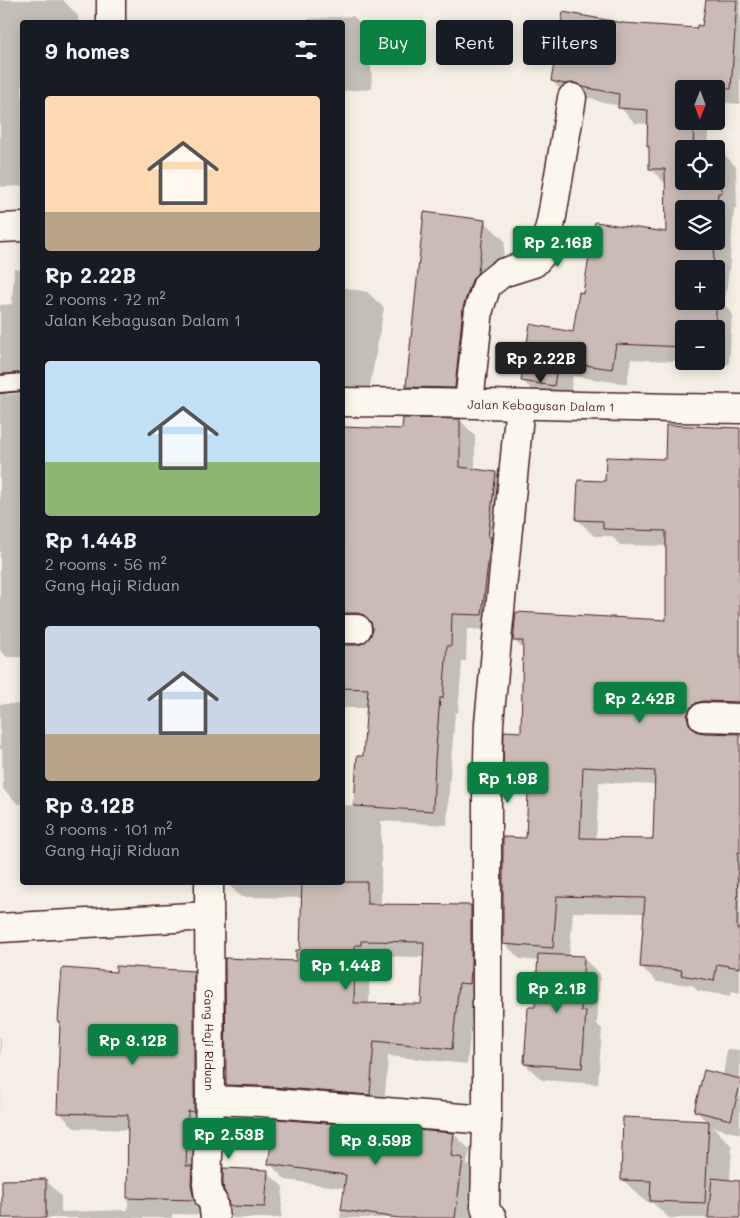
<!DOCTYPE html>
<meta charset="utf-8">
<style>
:root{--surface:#171b24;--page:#20242c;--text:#f1f3f6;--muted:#9ea1a6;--accent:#0b8043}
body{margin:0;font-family:Mali,sans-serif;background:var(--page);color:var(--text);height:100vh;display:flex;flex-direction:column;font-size:19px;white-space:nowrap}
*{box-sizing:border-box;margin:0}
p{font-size:16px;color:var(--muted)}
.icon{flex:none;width:28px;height:28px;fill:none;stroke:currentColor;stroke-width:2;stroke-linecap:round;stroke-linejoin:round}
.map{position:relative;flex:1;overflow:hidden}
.panel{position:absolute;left:20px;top:20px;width:325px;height:865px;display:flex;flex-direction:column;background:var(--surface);border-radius:5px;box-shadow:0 2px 12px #0003}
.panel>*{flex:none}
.banner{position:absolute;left:360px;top:20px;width:305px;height:45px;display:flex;gap:10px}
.needle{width:32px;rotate:181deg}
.controls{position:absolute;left:675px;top:80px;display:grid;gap:10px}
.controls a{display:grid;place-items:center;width:50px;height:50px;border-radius:5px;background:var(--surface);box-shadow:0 2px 12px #0003;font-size:25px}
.price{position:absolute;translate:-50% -42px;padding:0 11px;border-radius:5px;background:var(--accent);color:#fff;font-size:16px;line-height:32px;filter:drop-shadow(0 1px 2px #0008)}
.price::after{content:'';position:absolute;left:50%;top:30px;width:15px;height:11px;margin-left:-8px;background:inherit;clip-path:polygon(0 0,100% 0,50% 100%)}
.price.current{background:#222;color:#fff}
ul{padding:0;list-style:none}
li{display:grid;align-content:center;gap:10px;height:265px;padding:0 25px}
li span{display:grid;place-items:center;height:155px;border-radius:5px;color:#555}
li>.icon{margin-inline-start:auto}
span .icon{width:90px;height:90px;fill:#fffc;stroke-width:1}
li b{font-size:21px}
h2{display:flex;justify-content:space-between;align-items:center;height:60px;padding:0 25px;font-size:21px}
.chip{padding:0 18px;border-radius:5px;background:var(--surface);box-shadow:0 2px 12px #0003;font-size:18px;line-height:45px}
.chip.current{background:var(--accent);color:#fff}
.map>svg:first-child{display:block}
.shadow{fill:#0003;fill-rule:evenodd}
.building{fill:#cabbb6;stroke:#4a1f2b;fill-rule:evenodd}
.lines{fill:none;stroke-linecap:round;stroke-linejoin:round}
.service-casing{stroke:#4a1f2b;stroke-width:20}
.minor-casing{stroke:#4a1f2b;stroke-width:31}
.service{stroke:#fbf7ec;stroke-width:16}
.minor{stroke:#fbf7ec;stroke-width:28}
.labels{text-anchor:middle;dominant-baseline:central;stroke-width:4.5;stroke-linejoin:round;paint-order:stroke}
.street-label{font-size:12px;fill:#4a1f2b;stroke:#fbf7ec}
</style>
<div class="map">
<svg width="740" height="1218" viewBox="0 0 740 1218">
<rect width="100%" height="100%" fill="#f4eee4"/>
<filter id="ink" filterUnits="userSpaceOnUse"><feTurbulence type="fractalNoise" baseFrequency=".02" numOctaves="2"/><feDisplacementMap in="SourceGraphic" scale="10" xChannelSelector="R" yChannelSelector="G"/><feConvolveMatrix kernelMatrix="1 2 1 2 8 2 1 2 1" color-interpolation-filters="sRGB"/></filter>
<g filter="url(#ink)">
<g class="shadow">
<path d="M 0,0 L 63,0 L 78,16 L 78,22 L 22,22 L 22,186 L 2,187 L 0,185 Z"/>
<path d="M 707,0 L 740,0 L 740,104 L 716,102 L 716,89 L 684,89 L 684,121 L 709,121 L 708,149 L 684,149 L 684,181 L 716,181 L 721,151 L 736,167 L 737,208 L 734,208 L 729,271 L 724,305 L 732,313 L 729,364 L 631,359 L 627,384 L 573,376 L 569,401 L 538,396 L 523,381 L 574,333 L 584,295 L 667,234 L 666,184 L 650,168 L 650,147 L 648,145 L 649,124 L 635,123 L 620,107 L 620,106 L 600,102 L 592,98 L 582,99 L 567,97 L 552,81 L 623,24 L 698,29 L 703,27 ZM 684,209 L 716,209 L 716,241 L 684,241 ZM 684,269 L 716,269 L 716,301 L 684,301 ZM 684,329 L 716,329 L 716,361 L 684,361 Z"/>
<path d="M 353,16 L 370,33 L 372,89 L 342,91 L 342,22 L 308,22 L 308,19 Z"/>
<path d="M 484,221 L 505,241 L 499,293 L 484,328 L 475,408 L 428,407 L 408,387 Z"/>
<path d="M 14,269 L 22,270 L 22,388 L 10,390 L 6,395 L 22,393 L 22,657 L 7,657 L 0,650 L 0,305 L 12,304 Z"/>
<path d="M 342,287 L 367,292 L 384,308 L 367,402 L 342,407 Z"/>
<path d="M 460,420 L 475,436 L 475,470 L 496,473 L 511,488 L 497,630 L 467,629 L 466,661 L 462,661 L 458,713 L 455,712 L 450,776 L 447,825 L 381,821 L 381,905 L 471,907 L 486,922 L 474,998 L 467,1064 L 388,1056 L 384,1110 L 242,1100 L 227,1084 L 297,963 L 301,951 L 302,898 L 241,897 L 226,882 L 342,882 L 342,805 L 355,806 L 364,757 L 368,708 L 342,708 L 342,646 L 357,646 L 366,643 L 372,637 L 373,628 L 358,628 L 342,639 L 342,428 L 403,430 ZM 376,956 L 424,957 L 422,1005 L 369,1004 L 370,959 L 375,959 Z"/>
<path d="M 740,429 L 740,717 L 706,724 L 702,734 L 740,735 L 740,994 L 731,992 L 730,996 L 698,991 L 692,985 L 657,982 L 641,966 L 645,913 L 573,912 L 569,957 L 583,958 L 600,974 L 597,1024 L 602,1029 L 598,1084 L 542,1080 L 525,1064 L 536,1009 L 539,961 L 520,959 L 504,943 L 527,839 L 529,785 L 521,784 L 505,768 L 523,733 L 524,650 L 514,640 L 667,621 L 667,546 L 620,545 L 612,536 L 594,536 L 578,520 L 606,482 L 666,461 ZM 599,782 L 656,785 L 655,840 L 596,839 Z"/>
<path d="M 0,704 L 22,704 L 22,804 L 18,804 L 3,789 L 2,749 L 0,749 Z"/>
<path d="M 193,972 L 209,988 L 209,1215 L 172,1214 L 172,1218 L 3,1218 L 46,1180 L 61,1196 L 61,1212 L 128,1210 L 129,1130 L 74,1128 L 59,1112 L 61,1024 L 59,1022 L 117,973 Z"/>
<path d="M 0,1036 L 1,1037 L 0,1126 Z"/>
<path d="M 727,1049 L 740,1050 L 740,1134 L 713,1127 L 732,1146 L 730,1181 L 740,1182 L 740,1218 L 669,1218 L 653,1203 L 646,1202 L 622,1179 L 707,1122 L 696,1111 L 723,1076 Z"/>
<path d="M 276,1120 L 454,1134 L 470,1150 L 467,1164 L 478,1175 L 473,1218 L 340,1218 L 344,1188 L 286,1180 L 270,1164 Z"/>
<path d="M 267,1172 L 283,1187 L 281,1218 L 232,1218 L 230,1200 Z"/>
</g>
<g class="building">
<path d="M 706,0 L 737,0 L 731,89 L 694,86 L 694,89 L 684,89 L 684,121 L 694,121 L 693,149 L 684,149 L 684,181 L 716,181 L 716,150 L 721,150 L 722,193 L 718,193 L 716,225 L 716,209 L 684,209 L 684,241 L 715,241 L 713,269 L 684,269 L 684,301 L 716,301 L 717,296 L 715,329 L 684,329 L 684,347 L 616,344 L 612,369 L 558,361 L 554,386 L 521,381 L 530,324 L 573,332 L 579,292 L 583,293 L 595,222 L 666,232 L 665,169 L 649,169 L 649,146 L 647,146 L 648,110 L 618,108 L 619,94 L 583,87 L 575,83 L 565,84 L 551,81 L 563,12 L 623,23 L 697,28 L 697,25 L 702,26 Z"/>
<path d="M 424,212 L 485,220 L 478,272 L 472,280 L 463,307 L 455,388 L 406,387 Z"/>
<path d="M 403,418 L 460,419 L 460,467 L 496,472 L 488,537 L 491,537 L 482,615 L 452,614 L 451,646 L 447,646 L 443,698 L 440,698 L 435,760 L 433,811 L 354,806 L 357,756 L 363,756 L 368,689 L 342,688 L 342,645 L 357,645 L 364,643 L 370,637 L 373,629 L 371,622 L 364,615 L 357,613 L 343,613 L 342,427 L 402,429 Z"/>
<path d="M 666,425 L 740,428 L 740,702 L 703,701 L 696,703 L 690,708 L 687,716 L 689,724 L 695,731 L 703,733 L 740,734 L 740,853 L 738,852 L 737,929 L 740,929 L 740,968 L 717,964 L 714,981 L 681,975 L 682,970 L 640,967 L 645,898 L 557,896 L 553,948 L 503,944 L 503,837 L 526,838 L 529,769 L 503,769 L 504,731 L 521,732 L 523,641 L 513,641 L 516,612 L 666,620 L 666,531 L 603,529 L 603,521 L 576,520 L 578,480 L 605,481 L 606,457 L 665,459 ZM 583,767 L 655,771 L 653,839 L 580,838 Z"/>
<path d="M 302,882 L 367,882 L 367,904 L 471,905 L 471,967 L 470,984 L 459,983 L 452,1049 L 374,1041 L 370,1095 L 261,1086 L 226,1085 L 225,958 L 296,961 L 296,950 L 300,950 ZM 361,941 L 424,942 L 421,1004 L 354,1003 L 355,945 L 361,945 Z"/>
<path d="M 538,954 L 584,956 L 581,1011 L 586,1011 L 582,1068 L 524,1064 L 528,1007 L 535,1007 Z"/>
<path d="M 116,966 L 194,971 L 194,1112 L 188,1111 L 186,1166 L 192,1166 L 191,1184 L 194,1200 L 127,1198 L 128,1115 L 57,1113 L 60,1022 L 58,1022 L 62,968 L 116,972 Z"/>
<path d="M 704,1070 L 740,1079 L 740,1085 L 731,1120 L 694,1111 Z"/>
<path d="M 623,1117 L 709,1121 L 705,1203 L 650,1201 L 651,1181 L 621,1180 Z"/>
<path d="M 275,1119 L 454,1133 L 451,1156 L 463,1158 L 455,1218 L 399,1218 L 341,1210 L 346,1175 L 268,1164 Z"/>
<path d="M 223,1168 L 268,1170 L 265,1207 L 229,1206 L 228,1200 L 224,1190 L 223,1183 Z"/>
<path d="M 712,1178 L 740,1181 L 740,1218 L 708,1218 Z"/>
<path d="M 46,1179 L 46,1218 L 2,1218 L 2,1180 Z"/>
</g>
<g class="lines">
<g class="service-casing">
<path id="service" d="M 0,384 L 22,382"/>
</g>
<g class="minor-casing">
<g id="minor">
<path d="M 111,22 L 111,0"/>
<path d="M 0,228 L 22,227"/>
<path id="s1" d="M 342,402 C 475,403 607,407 740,409"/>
<path d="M 469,403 L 479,309 L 487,285 L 502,273 L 534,263 L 543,253 L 551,222 L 572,98"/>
<path d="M 342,629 L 357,629"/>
<path d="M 703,717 L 740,718"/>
<path id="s2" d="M 209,882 L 210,1100 L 207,1184 L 209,1197 L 213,1202 L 215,1218"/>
<path d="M 0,928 L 209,916"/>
<path d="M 210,1100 L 260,1102 L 487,1120"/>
<path d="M 492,1218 L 487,1214 L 485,1206 L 487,1120 L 487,797 L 489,723 L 520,405"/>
</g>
</g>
<use href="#service" class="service"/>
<use href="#minor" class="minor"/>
</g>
</g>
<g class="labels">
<g class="street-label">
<text stroke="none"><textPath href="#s1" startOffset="199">Jalan Kebagusan Dalam 1</textPath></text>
<text stroke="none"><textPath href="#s2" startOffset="158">Gang Haji Riduan</textPath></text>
</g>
</g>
</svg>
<div class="controls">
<a><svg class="needle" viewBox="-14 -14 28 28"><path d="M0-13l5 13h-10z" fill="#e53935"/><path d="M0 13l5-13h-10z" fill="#9ea1a6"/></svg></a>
<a><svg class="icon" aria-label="locate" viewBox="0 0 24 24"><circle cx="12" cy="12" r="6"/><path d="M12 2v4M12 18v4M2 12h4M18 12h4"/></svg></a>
<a><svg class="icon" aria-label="layers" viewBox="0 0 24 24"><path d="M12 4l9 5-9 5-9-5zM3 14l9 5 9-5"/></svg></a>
<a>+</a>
<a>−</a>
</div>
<b class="price" style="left:558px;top:268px">Rp 2.16B</b>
<b class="price current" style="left:541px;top:384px">Rp 2.22B</b>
<b class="price" style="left:640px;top:724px">Rp 2.42B</b>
<b class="price" style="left:508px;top:804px">Rp 1.9B</b>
<b class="price" style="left:346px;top:991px">Rp 1.44B</b>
<b class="price" style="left:557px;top:1014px">Rp 2.1B</b>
<b class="price" style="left:133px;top:1066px">Rp 3.12B</b>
<b class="price" style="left:229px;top:1160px">Rp 2.53B</b>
<b class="price" style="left:376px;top:1166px">Rp 3.59B</b>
<div class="banner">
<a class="chip current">Buy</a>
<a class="chip">Rent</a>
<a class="chip">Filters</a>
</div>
<section class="panel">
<h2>9 homes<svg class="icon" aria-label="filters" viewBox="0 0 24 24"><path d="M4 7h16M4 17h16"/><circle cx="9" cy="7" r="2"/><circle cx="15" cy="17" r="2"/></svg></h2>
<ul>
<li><span style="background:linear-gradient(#ffd9b3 75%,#b9a48a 0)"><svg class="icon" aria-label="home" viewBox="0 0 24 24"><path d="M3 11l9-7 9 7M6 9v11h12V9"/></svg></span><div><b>Rp 2.22B</b><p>2 rooms · 72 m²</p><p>Jalan Kebagusan Dalam 1</p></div></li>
<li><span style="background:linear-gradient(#bfe0f5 65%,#8fb573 0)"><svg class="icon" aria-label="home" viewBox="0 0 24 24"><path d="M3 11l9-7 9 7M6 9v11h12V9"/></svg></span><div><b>Rp 1.44B</b><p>2 rooms · 56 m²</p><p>Gang Haji Riduan</p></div></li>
<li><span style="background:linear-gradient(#c9d6e8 70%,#b9a48a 0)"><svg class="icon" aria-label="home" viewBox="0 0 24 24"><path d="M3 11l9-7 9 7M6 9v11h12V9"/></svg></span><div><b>Rp 3.12B</b><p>3 rooms · 101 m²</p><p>Gang Haji Riduan</p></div></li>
</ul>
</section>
</div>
